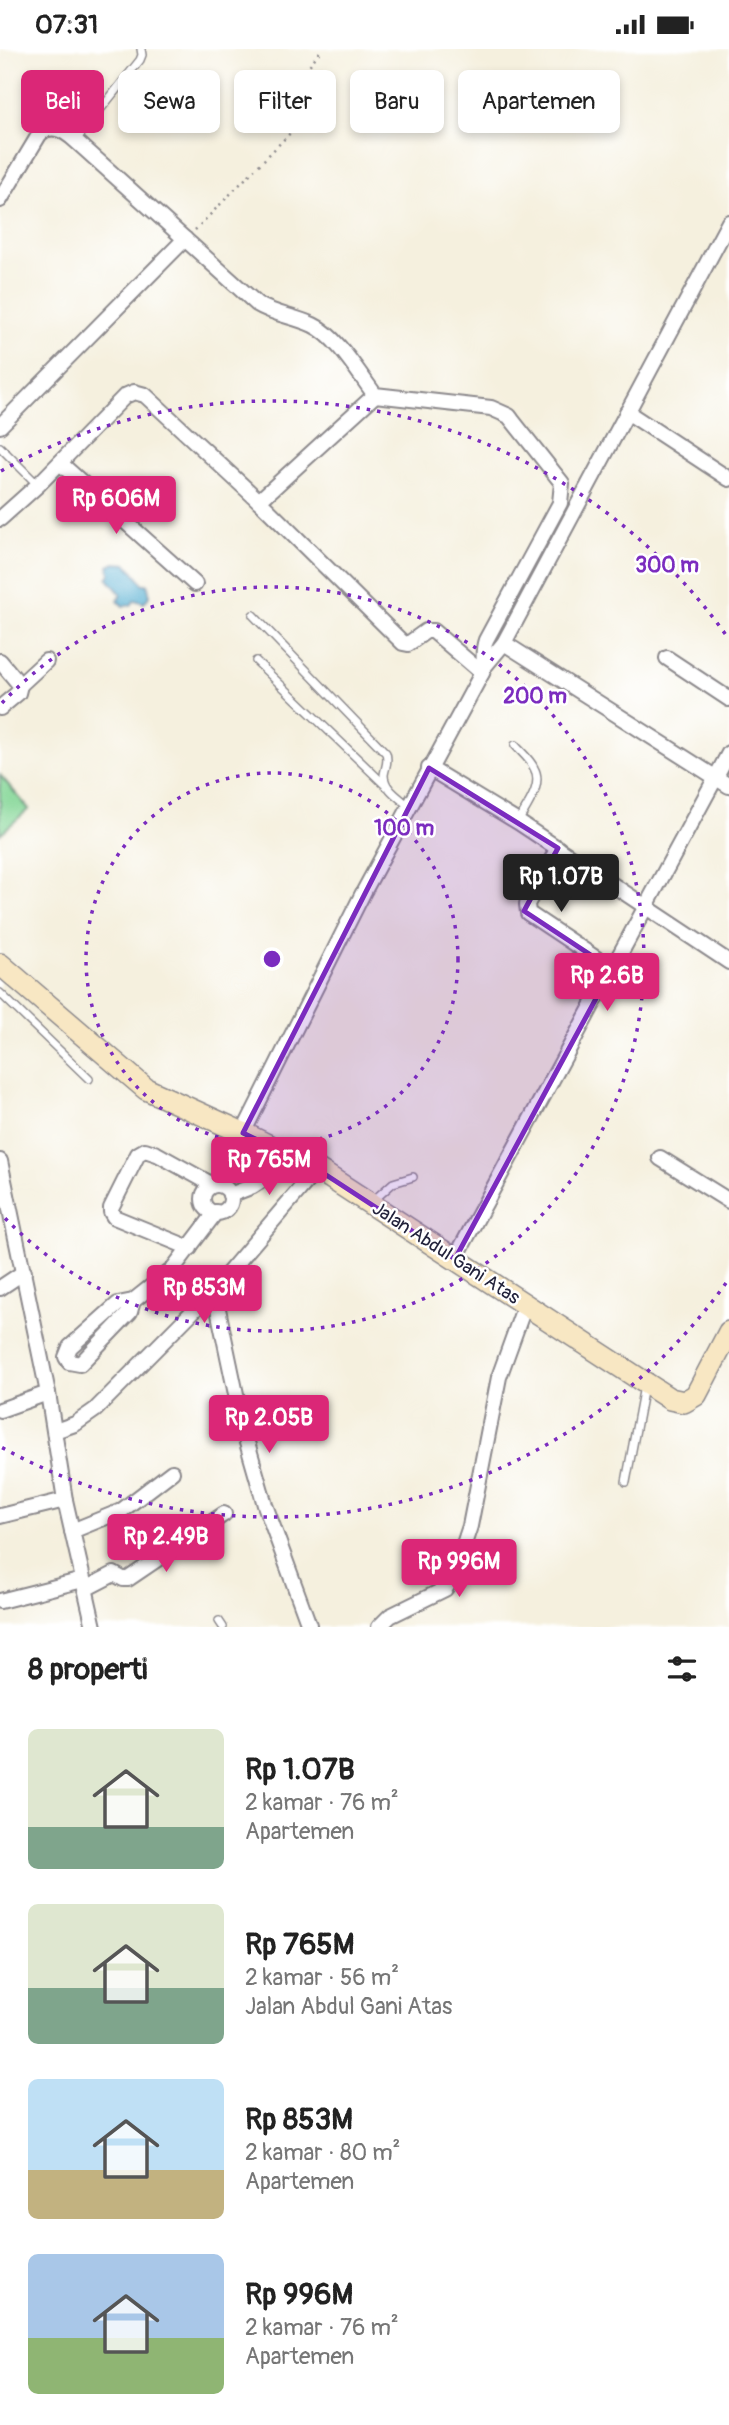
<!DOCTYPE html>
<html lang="id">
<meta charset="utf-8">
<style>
:root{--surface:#fff;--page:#f6f6f6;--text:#222;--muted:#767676;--accent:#db2777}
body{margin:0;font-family:Pangolin,sans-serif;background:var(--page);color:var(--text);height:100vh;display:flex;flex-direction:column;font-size:26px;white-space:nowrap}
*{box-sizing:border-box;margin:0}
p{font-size:23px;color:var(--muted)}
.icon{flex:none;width:38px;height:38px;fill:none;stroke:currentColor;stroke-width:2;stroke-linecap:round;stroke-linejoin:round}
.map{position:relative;height:1578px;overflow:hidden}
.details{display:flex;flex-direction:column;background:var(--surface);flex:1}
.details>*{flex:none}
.top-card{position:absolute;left:21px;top:21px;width:688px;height:63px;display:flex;gap:14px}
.price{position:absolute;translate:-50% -60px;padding:0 16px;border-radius:7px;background:var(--accent);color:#fff;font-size:23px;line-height:46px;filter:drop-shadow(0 2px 4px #0008)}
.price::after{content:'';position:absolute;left:50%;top:42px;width:21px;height:16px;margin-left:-10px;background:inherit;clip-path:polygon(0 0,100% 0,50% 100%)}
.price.active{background:#222;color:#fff}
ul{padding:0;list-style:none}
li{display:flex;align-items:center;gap:21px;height:175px;padding:0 28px}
li span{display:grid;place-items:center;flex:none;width:196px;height:140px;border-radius:10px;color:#555}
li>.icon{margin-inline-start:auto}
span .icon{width:84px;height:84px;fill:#fffc;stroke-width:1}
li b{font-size:30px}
h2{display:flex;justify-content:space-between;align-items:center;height:84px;padding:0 28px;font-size:30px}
.tag{padding:0 24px;border-radius:10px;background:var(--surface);box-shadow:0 4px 10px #0003;font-size:24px;line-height:63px}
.tag.active{background:var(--accent);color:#fff}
.status{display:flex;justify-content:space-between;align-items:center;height:49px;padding:0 35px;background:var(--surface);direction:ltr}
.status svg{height:19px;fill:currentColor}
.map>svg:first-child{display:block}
.grass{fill:#86d798;stroke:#547c6a;stroke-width:2}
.water{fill:#52add0;stroke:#3a6886;stroke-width:2}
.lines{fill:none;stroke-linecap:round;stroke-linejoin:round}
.lane-casing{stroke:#8c898c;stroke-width:10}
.street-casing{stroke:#8c898c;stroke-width:18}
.secondary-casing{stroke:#8c898c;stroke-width:24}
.path{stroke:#8c898c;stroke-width:2.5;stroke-dasharray:2 5;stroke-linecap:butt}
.lane{stroke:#fff;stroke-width:7}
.street{stroke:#fff;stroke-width:14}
.secondary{stroke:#f8e7c3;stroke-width:21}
.marked{fill:#7b2cbf;fill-opacity:0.2;stroke:#7b2cbf;stroke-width:5;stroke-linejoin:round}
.ring{fill:none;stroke:#7b2cbf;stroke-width:3.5;stroke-dasharray:3.5 7}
.labels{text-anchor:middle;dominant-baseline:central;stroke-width:5;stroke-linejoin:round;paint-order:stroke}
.street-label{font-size:19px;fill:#22223b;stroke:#fff}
.centre{fill:#7b2cbf;stroke:#fff;stroke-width:3.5}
.ring-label{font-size:21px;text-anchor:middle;font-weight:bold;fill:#7b2cbf;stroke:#fff;stroke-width:5;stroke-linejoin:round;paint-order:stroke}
</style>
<div class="status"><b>07:31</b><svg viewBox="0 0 49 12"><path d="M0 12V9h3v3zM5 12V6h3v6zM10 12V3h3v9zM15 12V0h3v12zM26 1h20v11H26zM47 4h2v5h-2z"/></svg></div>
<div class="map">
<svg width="729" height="1578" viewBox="0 0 729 1578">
<rect width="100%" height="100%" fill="#fff"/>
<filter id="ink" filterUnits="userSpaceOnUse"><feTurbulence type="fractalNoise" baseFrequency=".0143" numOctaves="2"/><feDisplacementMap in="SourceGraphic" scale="14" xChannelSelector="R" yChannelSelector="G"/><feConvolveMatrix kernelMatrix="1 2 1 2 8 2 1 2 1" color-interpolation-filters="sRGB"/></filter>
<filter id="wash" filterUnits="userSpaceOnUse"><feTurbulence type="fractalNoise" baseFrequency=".00686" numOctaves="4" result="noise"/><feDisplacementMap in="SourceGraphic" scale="28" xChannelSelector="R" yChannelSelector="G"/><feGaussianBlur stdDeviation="1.57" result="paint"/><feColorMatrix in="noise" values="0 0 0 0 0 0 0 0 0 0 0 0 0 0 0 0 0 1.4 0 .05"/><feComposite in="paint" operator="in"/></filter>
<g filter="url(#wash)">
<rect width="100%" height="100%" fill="#f5f0de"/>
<path class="grass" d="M 0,726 L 29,760 L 0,785 Z"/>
<path class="water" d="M 115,514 L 127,515 L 143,535 L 147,535 L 150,546 L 144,554 L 135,551 L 131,556 L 123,557 L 118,552 L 121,545 L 107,529 L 110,525 L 109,517 Z"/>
</g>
<g filter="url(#ink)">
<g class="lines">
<g class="lane-casing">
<g id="lane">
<path d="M 76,91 L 140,11 L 142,6 L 141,0"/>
<path d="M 0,398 L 38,436"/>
<path d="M 253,566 L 386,704 C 389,713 385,718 384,726 C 384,740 400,749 409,757"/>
<path d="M 256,612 L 386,737"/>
<path d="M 515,696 C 521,703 530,710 534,719 C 544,736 526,758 518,773"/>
<path d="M 0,944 L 89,1030"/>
<path d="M 373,1152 L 393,1134 L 413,1128"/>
<path d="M 626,1433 L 644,1337"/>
<path d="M 219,1572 L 223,1578"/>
</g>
</g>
<g class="street-casing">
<g id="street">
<path d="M 0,151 L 39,86 C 51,73 65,82 76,92 L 257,255 C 275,266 294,267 313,276 C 337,287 359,325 375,346 L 491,359 L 509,367 L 512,371 L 562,434 L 560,454 L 486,591 C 481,604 486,615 482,624 L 363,844 L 243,1084"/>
<path d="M 627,363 L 729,430"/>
<path d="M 0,377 L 185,190"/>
<path d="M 60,414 L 195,535"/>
<path d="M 259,452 L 375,346"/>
<path d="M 0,470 L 38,436 L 125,347 L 134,343 L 145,346 L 259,452 L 403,594 L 408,595 L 426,582 L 433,582 L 482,624"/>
<path d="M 504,594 L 729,737"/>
<path d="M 667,609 L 729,650"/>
<path d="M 0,612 L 20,636 L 18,644 L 0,659"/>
<path d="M 484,618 L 504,594 L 729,173"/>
<path d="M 20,636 L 46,612"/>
<path d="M 429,719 L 518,773 L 729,913"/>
<path d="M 558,799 L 527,855 L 528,864 L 612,920"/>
<path d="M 660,1109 L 729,1152"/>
<path d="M 0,1112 L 48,1344 L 65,1451 L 94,1578"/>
<circle cx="217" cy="1150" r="14"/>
<path d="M 230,1146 L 253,1137 L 276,1122 L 284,1121 L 308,1131"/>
<path d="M 190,1199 L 114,1168 L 111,1163 L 111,1159 L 138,1105 L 145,1101 L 157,1105 L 213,1136"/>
<path d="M 455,1210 L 729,704"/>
<path d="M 0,1239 L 24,1223"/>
<path d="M 214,1241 L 244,1383 L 265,1456 L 309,1576"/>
<path d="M 133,1252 L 130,1263 L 80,1315 L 69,1313 L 66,1308 L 70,1298 L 118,1255 L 133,1252 L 172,1221 L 216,1163"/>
<path d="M 0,1361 L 48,1344"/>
<path d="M 55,1382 L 75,1375 L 95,1361 L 214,1241 L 317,1120"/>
<path d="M 0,1467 L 65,1451"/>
<path d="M 72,1482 L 121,1462 L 172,1423"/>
<path d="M 85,1540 L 114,1525 L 123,1530 L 128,1530 L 224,1465"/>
<path d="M 0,1552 L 83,1531"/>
<path d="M 379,1578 L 390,1567 L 445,1540 L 453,1528 L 470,1477 L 499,1328 L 525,1256"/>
</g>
</g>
<g class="secondary-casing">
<path id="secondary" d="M 0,915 L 146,1040 L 243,1084 L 317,1120 L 670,1350 L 684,1353 L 696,1346 L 729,1283"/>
</g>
<path class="path" d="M 195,181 L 305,69 L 311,56 L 300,28 L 322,0"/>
<use href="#lane" class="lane"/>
<use href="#street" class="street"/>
<use href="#secondary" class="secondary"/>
</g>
</g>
<path class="marked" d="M 429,719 L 558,799 L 524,862 L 612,920 L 455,1210 L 317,1120 L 243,1084 Z"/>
<g class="ring">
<circle cx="272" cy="910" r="186"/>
<path d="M2 654A372 372 0 1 1 2 1166"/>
<path d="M726 1234A558 558 0 0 1 1 1398M1 422A558 558 0 0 1 726 586"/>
</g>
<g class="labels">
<g class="street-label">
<text transform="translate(446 1204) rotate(33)">Jalan Abdul Gani Atas</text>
</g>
</g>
<circle cx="272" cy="910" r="10" class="centre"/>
<g class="ring-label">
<text x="667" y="523">300 m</text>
<text x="535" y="654">200 m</text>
<text x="404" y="786">100 m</text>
</g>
</svg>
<b class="price" style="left:116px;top:487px">Rp 606M</b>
<b class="price active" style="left:561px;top:865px">Rp 1.07B</b>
<b class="price" style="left:607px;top:964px">Rp 2.6B</b>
<b class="price" style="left:269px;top:1148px">Rp 765M</b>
<b class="price" style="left:204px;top:1276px">Rp 853M</b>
<b class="price" style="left:269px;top:1406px">Rp 2.05B</b>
<b class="price" style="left:166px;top:1525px">Rp 2.49B</b>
<b class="price" style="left:459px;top:1550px">Rp 996M</b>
<div class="top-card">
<a class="tag active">Beli</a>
<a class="tag">Sewa</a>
<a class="tag">Filter</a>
<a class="tag">Baru</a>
<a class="tag">Apartemen</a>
</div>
</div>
<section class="details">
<h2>8 properti<svg class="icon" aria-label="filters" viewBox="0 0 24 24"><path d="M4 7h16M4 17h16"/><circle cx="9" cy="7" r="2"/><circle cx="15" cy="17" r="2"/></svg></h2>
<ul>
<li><span style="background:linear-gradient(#dfe7d0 70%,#7fa58c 0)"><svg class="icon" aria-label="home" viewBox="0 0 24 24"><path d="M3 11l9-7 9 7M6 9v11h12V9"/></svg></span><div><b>Rp 1.07B</b><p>2 kamar · 76 m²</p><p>Apartemen</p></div></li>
<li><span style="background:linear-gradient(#dfe7d0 60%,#7fa58c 0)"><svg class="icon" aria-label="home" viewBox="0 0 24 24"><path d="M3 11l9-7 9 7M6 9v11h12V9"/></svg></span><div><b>Rp 765M</b><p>2 kamar · 56 m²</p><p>Jalan Abdul Gani Atas</p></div></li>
<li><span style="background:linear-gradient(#bfe0f5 65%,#c2b280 0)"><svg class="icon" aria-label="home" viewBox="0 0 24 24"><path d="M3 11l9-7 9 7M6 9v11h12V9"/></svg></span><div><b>Rp 853M</b><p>2 kamar · 80 m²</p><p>Apartemen</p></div></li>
<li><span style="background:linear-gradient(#a9c7e8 60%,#8fb573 0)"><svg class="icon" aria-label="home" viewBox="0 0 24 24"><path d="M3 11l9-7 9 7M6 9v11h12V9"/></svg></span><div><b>Rp 996M</b><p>2 kamar · 76 m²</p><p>Apartemen</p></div></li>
</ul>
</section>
